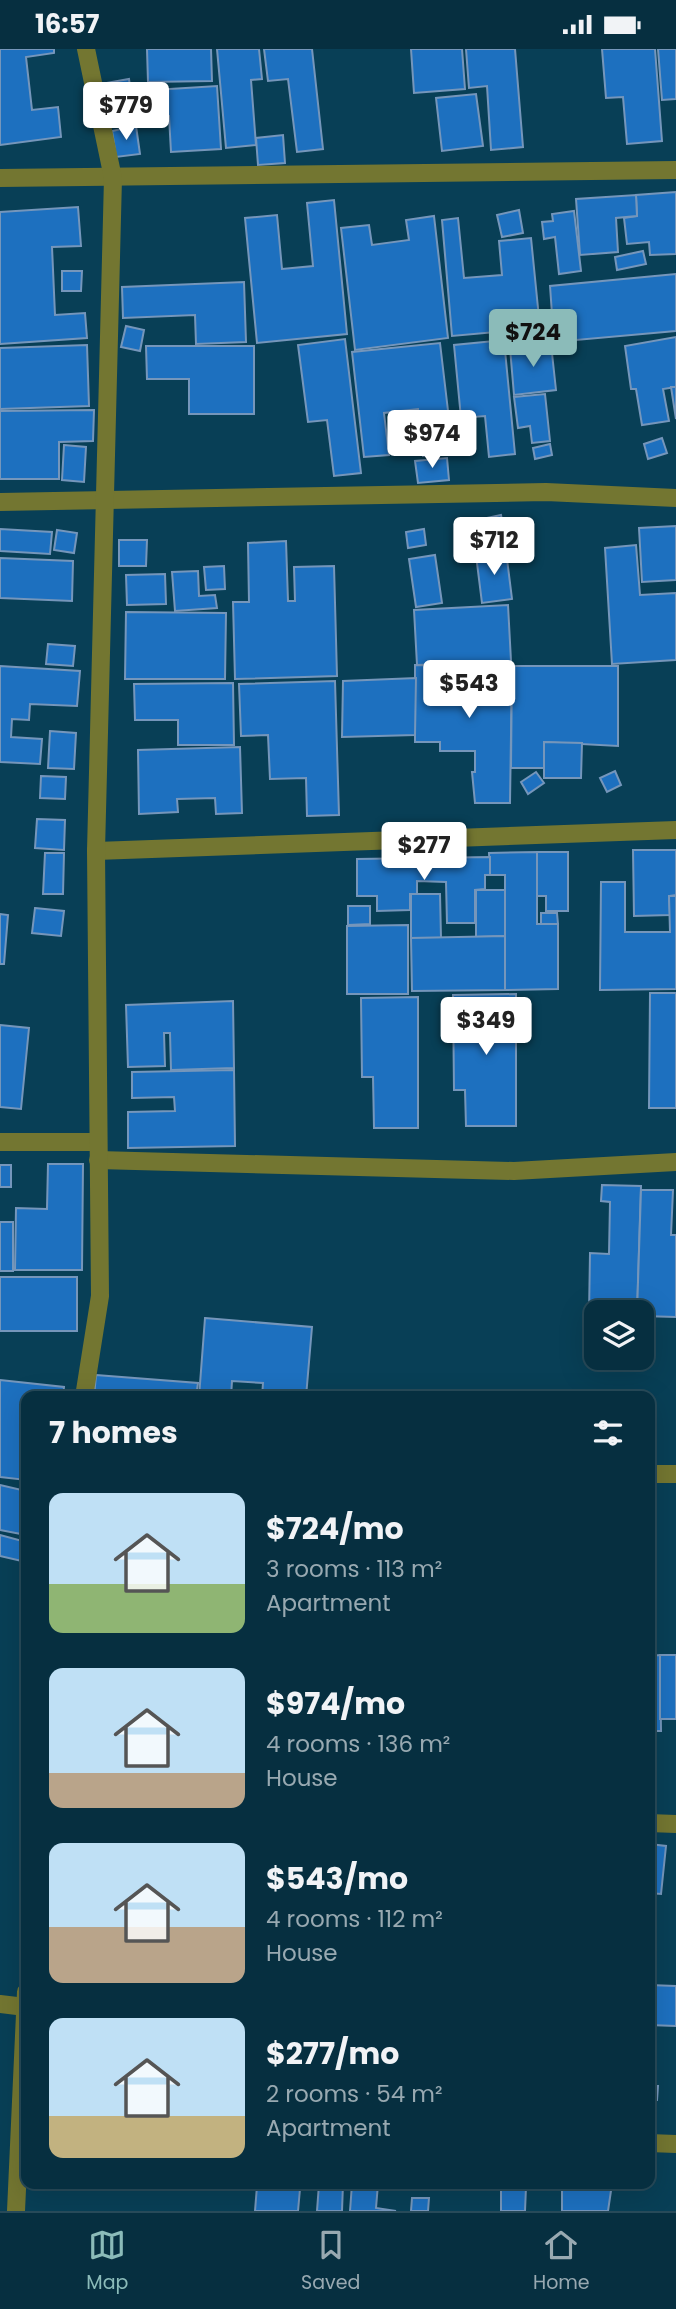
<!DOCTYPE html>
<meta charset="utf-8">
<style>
:root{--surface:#062f40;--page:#143b4b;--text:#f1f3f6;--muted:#98a9b1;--line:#274a59;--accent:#8bbbb9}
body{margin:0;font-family:Poppins,sans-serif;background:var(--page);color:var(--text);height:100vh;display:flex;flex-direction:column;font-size:26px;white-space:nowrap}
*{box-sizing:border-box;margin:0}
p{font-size:23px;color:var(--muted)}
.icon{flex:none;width:38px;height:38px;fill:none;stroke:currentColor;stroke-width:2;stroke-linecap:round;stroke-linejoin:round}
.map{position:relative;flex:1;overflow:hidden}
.side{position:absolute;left:21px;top:1342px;width:634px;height:798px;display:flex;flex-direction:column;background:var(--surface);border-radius:14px;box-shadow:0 7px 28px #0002,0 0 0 2px var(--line)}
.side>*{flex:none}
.controls{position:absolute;left:584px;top:1251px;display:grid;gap:14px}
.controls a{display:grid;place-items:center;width:70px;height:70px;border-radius:14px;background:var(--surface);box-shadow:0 7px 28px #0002,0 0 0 2px var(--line);font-size:35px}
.price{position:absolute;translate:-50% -60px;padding:0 16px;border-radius:7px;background:#fff;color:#222;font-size:23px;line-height:46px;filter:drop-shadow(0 2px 4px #0008)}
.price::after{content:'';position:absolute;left:50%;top:42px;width:21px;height:16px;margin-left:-10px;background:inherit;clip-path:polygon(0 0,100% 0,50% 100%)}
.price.current{background:var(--accent);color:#111}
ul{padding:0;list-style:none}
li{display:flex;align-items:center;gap:21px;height:175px;padding:0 28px}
li span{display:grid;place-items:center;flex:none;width:196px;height:140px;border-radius:14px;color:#555}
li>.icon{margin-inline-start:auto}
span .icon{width:84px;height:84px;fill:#fffc;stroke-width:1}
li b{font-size:30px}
h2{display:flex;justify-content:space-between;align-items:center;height:84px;padding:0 28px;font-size:30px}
.status{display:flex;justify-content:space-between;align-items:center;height:49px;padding:0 35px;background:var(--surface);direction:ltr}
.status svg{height:19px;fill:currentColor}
.tabs{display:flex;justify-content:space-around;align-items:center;height:98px;border-top:2px solid var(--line);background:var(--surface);font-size:19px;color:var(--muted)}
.tabs a{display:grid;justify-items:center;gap:4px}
.tabs .current{color:var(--accent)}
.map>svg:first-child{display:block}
.building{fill:#1d70bf;stroke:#7596bb;stroke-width:2}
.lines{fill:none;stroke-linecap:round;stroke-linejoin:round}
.minor{stroke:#737631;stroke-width:18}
</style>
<div class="status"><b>16:57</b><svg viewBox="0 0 49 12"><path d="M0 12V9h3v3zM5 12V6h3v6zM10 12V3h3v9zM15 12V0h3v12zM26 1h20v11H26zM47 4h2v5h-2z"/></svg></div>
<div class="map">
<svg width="676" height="2162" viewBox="0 0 676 2162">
<rect width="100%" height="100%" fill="#083f56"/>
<g class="building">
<path d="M 0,0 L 54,0 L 54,4 L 26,8 L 32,61 L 58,58 L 61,88 L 0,96 Z"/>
<path d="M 147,0 L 211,0 L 212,32 L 148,33 Z"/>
<path d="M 217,0 L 259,0 L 262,30 L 251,31 L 256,96 L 226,99 Z"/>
<path d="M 264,0 L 312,0 L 323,100 L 297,103 L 288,30 L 268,32 Z"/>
<path d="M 411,0 L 462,0 L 465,40 L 414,44 Z"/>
<path d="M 466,0 L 515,0 L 523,98 L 491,101 L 487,37 L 469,39 Z"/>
<path d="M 602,0 L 655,0 L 662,92 L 627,95 L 623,48 L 606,49 Z"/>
<path d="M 658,0 L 676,0 L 676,50 L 662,51 Z"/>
<path d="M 129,30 L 134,67 L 110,71 L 106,34 Z"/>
<path d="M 217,37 L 221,100 L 171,103 L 169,67 L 139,70 L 138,42 Z"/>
<path d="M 476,45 L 483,97 L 442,102 L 436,49 Z"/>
<path d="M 136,77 L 140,105 L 116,108 L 112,82 Z"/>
<path d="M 283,86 L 285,114 L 258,116 L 256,89 Z"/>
<path d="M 676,143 L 676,205 L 650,206 L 649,193 L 627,195 L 624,169 L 637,167 L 636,146 Z"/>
<path d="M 636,146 L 637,167 L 616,169 L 618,203 L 580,206 L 576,150 Z"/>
<path d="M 334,151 L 347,285 L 257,294 L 245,169 L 277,166 L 282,220 L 313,217 L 307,154 Z"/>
<path d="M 78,158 L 81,197 L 52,198 L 55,266 L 85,264 L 87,289 L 0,295 L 0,163 Z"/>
<path d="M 519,161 L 523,184 L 502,188 L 497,166 Z"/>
<path d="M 574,162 L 581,222 L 559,225 L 555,188 L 544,190 L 542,173 L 553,172 L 552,165 Z"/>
<path d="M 434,167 L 448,289 L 355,301 L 341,179 L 369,176 L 372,196 L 409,191 L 406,171 Z"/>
<path d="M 458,169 L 464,229 L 502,226 L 499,192 L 531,189 L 540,279 L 452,287 L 442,171 Z"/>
<path d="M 643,202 L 646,215 L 617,221 L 615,208 Z"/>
<path d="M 62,222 L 82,222 L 81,242 L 62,242 Z"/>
<path d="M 676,225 L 676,282 L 554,293 L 550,237 Z"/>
<path d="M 244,233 L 246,293 L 196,295 L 195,266 L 123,269 L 122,238 Z"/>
<path d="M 126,277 L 144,281 L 140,302 L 121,298 Z"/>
<path d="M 676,288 L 676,338 L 663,340 L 669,372 L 642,376 L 636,340 L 631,340 L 625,297 Z"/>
<path d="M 345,290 L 361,424 L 334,427 L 327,371 L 308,373 L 298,296 Z"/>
<path d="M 504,291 L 515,405 L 489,408 L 485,367 L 461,369 L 454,296 Z"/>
<path d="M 440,294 L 453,404 L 423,407 L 418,360 L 384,364 L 389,406 L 364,408 L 352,303 Z"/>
<path d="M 551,295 L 556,341 L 514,346 L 510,299 Z"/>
<path d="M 87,296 L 89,357 L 0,360 L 0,299 Z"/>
<path d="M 146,297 L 254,297 L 254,365 L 189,365 L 189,330 L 147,330 Z"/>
<path d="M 671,338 L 676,338 L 676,370 Z"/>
<path d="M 545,345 L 550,392 L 532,394 L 530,377 L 518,379 L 514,348 Z"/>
<path d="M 94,361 L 93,392 L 59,393 L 59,430 L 0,430 L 0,362 Z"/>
<path d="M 662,389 L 667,404 L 648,410 L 644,395 Z"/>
<path d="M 550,395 L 552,406 L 535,410 L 533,399 Z"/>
<path d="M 64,396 L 86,398 L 84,433 L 62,431 Z"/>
<path d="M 447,409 L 449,431 L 418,434 L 415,412 Z"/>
<path d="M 501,466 L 506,494 L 486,498 L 482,470 Z"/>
<path d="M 676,477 L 676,531 L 642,533 L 639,479 Z"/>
<path d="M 0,480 L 52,483 L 50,505 L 0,502 Z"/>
<path d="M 424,480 L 426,496 L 408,499 L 406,483 Z"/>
<path d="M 57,481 L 77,484 L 74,504 L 54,501 Z"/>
<path d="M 119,491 L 147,491 L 146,517 L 119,517 Z"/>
<path d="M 286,492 L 288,552 L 295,552 L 294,518 L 334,517 L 337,627 L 235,630 L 233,553 L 249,553 L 248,494 Z"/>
<path d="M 636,496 L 640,546 L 676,544 L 676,611 L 612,615 L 605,499 Z"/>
<path d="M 506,502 L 512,550 L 482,554 L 476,506 Z"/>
<path d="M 435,506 L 442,554 L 416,558 L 409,510 Z"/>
<path d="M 0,509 L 73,512 L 72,552 L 0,549 Z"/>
<path d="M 224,517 L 225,540 L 206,541 L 204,518 Z"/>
<path d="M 198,522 L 199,547 L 215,546 L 217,559 L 175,562 L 172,523 Z"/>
<path d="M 165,525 L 166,555 L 127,556 L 126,526 Z"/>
<path d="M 508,556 L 511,612 L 417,616 L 414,561 Z"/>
<path d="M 126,563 L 226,564 L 225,630 L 125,630 Z"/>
<path d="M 48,595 L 75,597 L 73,617 L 46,615 Z"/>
<path d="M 415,616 L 512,617 L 510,754 L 475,754 L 472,723 L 475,723 L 475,702 L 440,702 L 440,693 L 415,693 Z"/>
<path d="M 0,617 L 80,622 L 77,657 L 30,655 L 29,671 L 12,670 L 11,688 L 42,690 L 40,715 L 0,713 Z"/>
<path d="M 512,617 L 618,617 L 618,697 L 544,693 L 544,719 L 511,719 Z"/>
<path d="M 416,629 L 415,686 L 342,688 L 343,632 Z"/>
<path d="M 335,632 L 339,766 L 307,767 L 306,729 L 270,730 L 268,686 L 241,687 L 239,635 Z"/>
<path d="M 233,634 L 234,696 L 178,696 L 178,671 L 135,671 L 134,635 Z"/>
<path d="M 50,682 L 76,684 L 74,720 L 48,719 Z"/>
<path d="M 544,693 L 582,694 L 581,729 L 544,729 Z"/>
<path d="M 240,698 L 242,764 L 216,765 L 215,749 L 177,750 L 178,763 L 139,765 L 138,701 Z"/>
<path d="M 615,722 L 621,736 L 607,743 L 600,729 Z"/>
<path d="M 536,723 L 544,734 L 528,745 L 521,733 Z"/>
<path d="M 41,727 L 66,728 L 65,750 L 40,749 Z"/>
<path d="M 37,770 L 65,771 L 64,801 L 35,799 Z"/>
<path d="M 633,801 L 676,801 L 676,846 L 669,847 L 670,866 L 634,867 Z"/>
<path d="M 537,803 L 568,803 L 568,862 L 546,862 L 546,847 L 537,847 Z"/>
<path d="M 537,803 L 537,875 L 558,875 L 558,940 L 505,941 L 505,826 L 490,826 L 489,804 Z"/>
<path d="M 45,804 L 64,804 L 63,845 L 43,845 Z"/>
<path d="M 490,808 L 490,826 L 485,826 L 485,840 L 475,841 L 475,874 L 447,874 L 446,833 L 417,832 L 417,845 L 410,845 L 410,861 L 377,862 L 377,847 L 357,847 L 357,810 Z"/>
<path d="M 601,833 L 625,833 L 625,883 L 670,883 L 669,847 L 676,847 L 676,940 L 600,941 Z"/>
<path d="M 476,841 L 505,841 L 505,887 L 476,888 Z"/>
<path d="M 411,845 L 440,845 L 441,889 L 411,889 Z"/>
<path d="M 348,857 L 370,857 L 370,875 L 348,876 Z"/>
<path d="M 35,859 L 64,862 L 61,887 L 32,884 Z"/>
<path d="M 541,864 L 557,864 L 558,875 L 541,875 Z"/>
<path d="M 0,865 L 8,866 L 4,915 L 0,915 Z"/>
<path d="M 408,876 L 408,945 L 347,945 L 347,877 Z"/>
<path d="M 505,887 L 505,941 L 412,942 L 411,889 Z"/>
<path d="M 650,944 L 676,944 L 676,1059 L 649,1059 Z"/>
<path d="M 516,945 L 516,1077 L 466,1077 L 465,1041 L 454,1041 L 453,946 Z"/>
<path d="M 418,948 L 418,1079 L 374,1079 L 373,1028 L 362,1028 L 361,949 Z"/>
<path d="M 233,952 L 234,1019 L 171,1021 L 170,984 L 164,984 L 165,1017 L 128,1018 L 126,956 Z"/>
<path d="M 0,976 L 29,979 L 21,1060 L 0,1058 Z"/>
<path d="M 234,1021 L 235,1097 L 128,1099 L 128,1063 L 175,1062 L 174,1048 L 132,1049 L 132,1023 Z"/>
<path d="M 48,1115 L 83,1115 L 82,1221 L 15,1221 L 16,1159 L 47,1160 Z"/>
<rect x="0" y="1116" width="11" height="22"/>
<path d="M 602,1136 L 641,1137 L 637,1264 L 589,1266 L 590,1204 L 609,1205 L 610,1153 L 601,1152 Z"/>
<path d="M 641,1141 L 673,1141 L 671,1186 L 676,1186 L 676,1268 L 642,1267 L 642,1264 L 637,1264 Z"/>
<rect x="0" y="1173" width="13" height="49"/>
<rect x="0" y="1228" width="77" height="54"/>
<path d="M 205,1269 L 312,1278 L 306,1348 L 262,1348 L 263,1334 L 232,1332 L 231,1348 L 199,1348 Z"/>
<path d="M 96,1326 L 198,1334 L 196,1348 L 94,1348 Z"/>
<path d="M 0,1331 L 64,1338 L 63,1348 L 26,1348 L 26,1431 L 0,1428 Z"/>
<path d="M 0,1436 L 26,1442 L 26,1486 L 0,1481 Z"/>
<path d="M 0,1486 L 26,1493 L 26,1513 L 0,1507 Z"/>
<path d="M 660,1606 L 661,1682 L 649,1682 L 649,1607 Z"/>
<rect x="660" y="1606" width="16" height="64"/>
<path d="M 649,1795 L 666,1797 L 661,1845 L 649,1844 Z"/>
<path d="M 649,1936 L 676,1937 L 676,1977 L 649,1976 Z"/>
<path d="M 649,2037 L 658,2037 L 657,2051 L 649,2051 Z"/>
<path d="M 319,2135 L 343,2135 L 342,2162 L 317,2162 Z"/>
<path d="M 352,2135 L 378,2135 L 376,2159 L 396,2162 L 350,2162 Z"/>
<path d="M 562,2135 L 612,2135 L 608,2162 L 562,2162 Z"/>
<path d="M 257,2137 L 300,2140 L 298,2162 L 255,2162 Z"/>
<path d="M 526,2138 L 525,2162 L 501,2162 L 501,2139 Z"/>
<path d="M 412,2149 L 429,2149 L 428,2162 L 411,2162 Z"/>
</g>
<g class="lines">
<g class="minor">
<path d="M 0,129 L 676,121"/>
<path d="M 0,453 L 546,443 L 676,449"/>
<path d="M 96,802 L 676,781"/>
<path d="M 0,1093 L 97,1093"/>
<path d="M 98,1111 L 514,1122 L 676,1113"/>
<path d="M 84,1348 L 100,1247 L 96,802 L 113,129 L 86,0"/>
<path d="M 649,1425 L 676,1425"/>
<path d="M 649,1774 L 676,1775"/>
<path d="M 0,1955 L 25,1958"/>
<path d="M 649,2094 L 676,2095"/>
<path d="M 16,2162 L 26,1943"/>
</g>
</g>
</svg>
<div class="controls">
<a><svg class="icon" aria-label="layers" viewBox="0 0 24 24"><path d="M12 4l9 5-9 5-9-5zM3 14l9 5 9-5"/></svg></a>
</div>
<b class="price" style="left:126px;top:93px">$779</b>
<b class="price current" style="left:533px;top:320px">$724</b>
<b class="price" style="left:432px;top:421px">$974</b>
<b class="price" style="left:494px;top:528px">$712</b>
<b class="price" style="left:469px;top:671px">$543</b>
<b class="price" style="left:424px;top:833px">$277</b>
<b class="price" style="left:486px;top:1008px">$349</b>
<section class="side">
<h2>7 homes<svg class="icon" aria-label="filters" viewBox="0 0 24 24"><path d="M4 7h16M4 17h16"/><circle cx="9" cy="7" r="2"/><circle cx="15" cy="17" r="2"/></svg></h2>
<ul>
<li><span style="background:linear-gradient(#bfe0f5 65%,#8fb573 0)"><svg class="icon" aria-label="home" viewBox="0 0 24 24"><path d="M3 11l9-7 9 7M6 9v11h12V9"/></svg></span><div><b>$724/mo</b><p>3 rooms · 113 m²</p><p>Apartment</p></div></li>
<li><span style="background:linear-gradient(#bfe0f5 75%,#b9a48a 0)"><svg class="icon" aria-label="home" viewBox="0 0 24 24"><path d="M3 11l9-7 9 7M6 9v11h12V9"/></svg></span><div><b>$974/mo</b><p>4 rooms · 136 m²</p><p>House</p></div></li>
<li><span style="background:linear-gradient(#bfe0f5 60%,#b9a48a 0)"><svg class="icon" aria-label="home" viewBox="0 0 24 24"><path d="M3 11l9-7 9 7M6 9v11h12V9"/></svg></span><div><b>$543/mo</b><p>4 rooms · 112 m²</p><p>House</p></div></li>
<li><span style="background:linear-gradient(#bfe0f5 70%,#c2b280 0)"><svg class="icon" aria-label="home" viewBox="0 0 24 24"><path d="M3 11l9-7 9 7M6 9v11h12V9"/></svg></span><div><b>$277/mo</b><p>2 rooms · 54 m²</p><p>Apartment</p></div></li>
</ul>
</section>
</div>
<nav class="tabs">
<a class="current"><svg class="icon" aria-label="map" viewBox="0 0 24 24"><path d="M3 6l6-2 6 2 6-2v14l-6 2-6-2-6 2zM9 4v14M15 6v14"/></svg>Map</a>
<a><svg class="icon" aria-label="saved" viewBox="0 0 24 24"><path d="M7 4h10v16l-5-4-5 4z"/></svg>Saved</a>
<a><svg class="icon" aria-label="home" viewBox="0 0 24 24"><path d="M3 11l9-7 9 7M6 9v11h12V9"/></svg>Home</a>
</nav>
